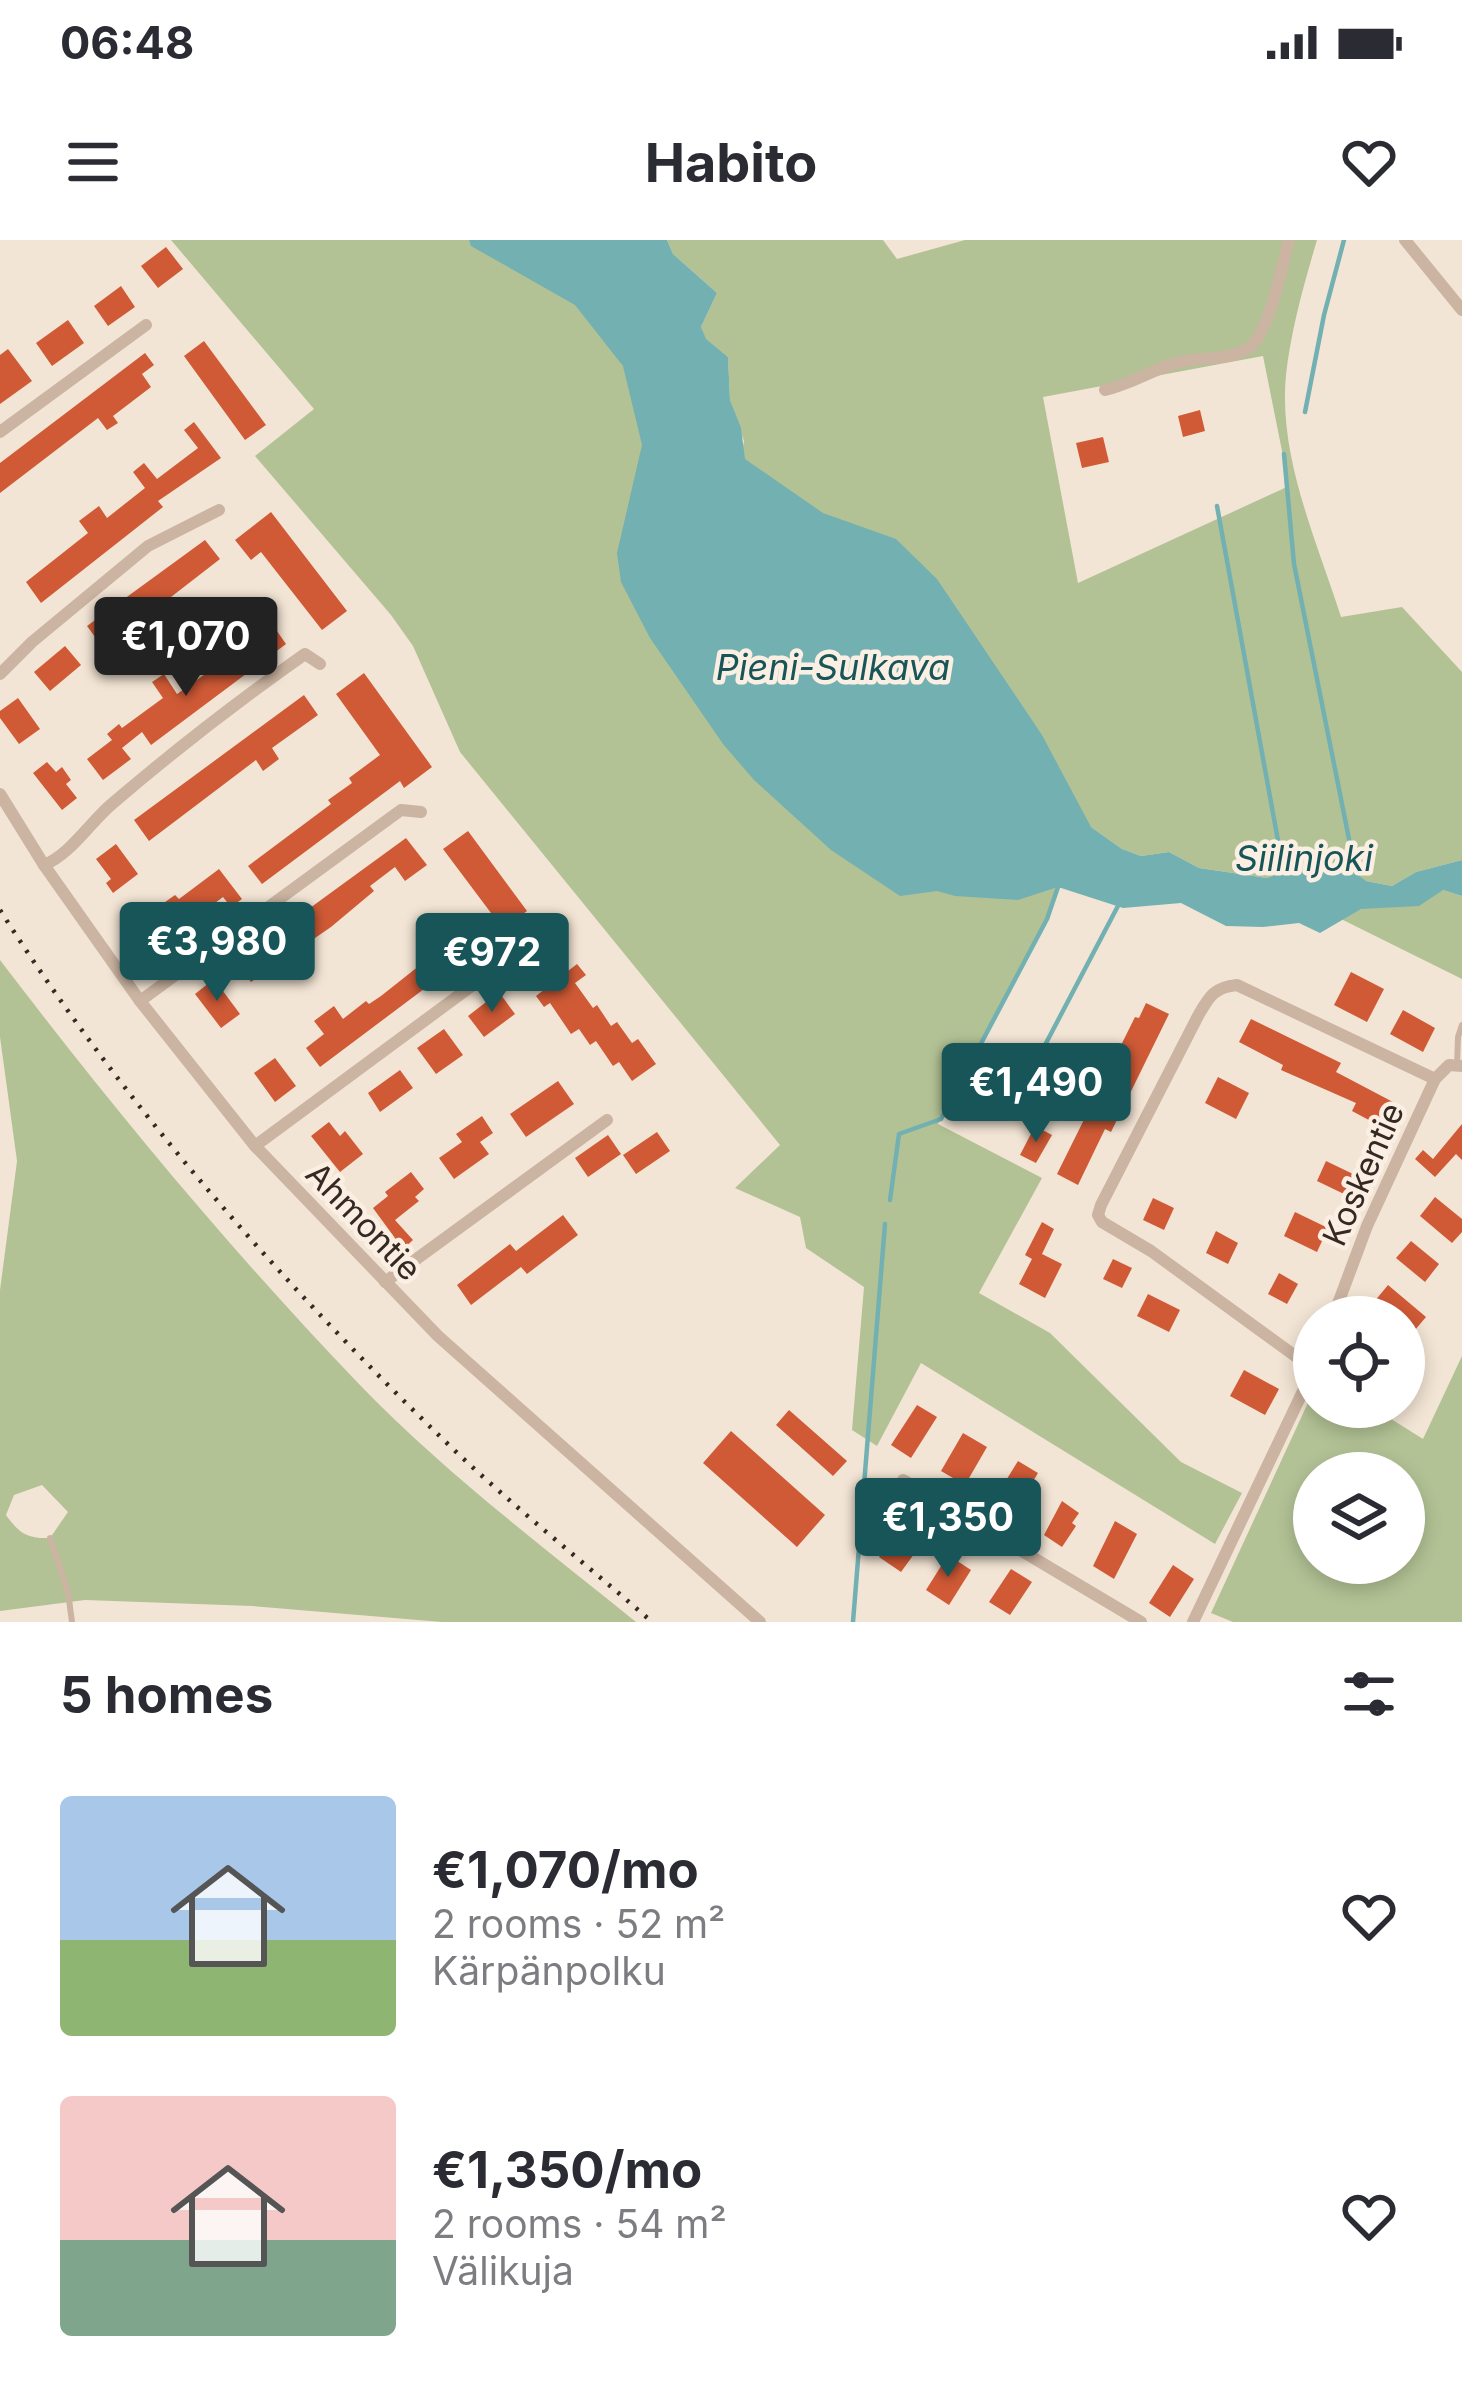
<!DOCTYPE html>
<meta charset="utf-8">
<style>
:root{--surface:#fff;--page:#f2f2f3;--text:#2b2b33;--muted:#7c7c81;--accent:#175559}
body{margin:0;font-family:Inter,sans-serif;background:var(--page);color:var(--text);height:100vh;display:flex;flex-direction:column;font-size:45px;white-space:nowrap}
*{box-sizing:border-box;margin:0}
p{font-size:39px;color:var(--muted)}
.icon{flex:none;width:66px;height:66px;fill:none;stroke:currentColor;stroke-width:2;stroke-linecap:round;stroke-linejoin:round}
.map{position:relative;height:1382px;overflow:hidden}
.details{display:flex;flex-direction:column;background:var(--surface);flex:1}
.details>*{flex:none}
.tools{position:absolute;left:1293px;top:1056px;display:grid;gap:24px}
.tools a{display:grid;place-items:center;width:132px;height:132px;border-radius:50%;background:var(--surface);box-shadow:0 6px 18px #0003;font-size:60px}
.price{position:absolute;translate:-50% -102px;padding:0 27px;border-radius:12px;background:var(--accent);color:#fff;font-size:39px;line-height:78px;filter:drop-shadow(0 3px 6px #0008)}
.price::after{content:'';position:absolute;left:50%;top:72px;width:36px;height:27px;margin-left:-18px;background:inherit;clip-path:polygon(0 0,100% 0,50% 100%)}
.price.active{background:#222;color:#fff}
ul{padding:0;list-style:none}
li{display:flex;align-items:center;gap:36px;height:300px;padding:0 60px}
li span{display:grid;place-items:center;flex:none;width:336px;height:240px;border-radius:12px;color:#555}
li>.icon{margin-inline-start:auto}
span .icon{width:144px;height:144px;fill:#fffc;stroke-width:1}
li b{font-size:51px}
h2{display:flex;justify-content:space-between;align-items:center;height:144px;padding:0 60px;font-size:51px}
.status{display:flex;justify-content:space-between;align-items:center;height:84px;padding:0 60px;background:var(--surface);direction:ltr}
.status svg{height:33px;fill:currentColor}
header{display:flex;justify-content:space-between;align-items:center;height:156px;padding:0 60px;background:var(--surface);font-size:54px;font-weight:700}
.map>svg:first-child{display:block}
.green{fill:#b3c295;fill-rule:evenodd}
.water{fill:#72b0b2}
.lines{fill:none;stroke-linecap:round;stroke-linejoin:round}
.stream{stroke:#72b0b2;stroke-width:4.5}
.building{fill:#d05a36}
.lane{stroke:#cbb4a1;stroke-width:6}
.street{stroke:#cbb4a1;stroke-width:12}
.rail{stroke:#352924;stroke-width:4.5;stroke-dasharray:3 9;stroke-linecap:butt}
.labels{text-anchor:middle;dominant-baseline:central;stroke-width:9;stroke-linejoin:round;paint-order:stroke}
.street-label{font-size:33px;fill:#352924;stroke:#faefe2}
.water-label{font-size:36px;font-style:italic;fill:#175559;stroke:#faefe2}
</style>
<div class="status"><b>06:48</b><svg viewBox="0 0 49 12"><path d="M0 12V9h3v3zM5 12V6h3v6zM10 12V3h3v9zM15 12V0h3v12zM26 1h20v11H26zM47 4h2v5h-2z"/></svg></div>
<header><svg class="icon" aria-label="menu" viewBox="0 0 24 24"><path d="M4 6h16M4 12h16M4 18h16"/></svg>Habito<svg class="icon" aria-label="heart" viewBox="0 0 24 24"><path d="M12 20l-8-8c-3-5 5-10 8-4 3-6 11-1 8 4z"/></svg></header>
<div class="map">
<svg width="1462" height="1382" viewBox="0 0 1462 1382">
<rect width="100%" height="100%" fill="#f3e5d5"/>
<g class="green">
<path d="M 171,0 L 541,0 L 1058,647 L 1047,679 L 938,884 L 1042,938 L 979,1053 L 1050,1093 L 1181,1222 L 1242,1253 L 1215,1304 L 921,1123 L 877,1206 L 852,1190 L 864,1047 L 806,1008 L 800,977 L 735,948 L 780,905 L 460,512 L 413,406 L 391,375 L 255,216 L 314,169 Z"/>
<path d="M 667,0 L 883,0 L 897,19 L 965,0 L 1317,0 C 1304,44 1291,90 1286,135 C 1278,217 1317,301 1341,377 L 1402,367 L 1462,432 L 1462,620 L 1416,632 L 1392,646 L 1366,641 L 1267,638 L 1199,628 L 1169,612 L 1141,616 L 1122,609 L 1091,587 L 735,254 L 744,201 L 730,160 L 728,117 L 705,99 L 701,87 L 717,53 L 673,14 ZM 1263,116 L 1289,246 L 1078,343 L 1043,157 Z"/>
<path d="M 1443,650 L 1462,656 L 1462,739 L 1339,678 L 1361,669 Z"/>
<path d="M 0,720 C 112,867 231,1011 359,1144 C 444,1232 542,1306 636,1382 L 442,1382 L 252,1366 L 85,1360 L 0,1371 L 0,1050 L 17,921 L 0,797 ZM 42,1245 L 68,1272 L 50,1298 C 27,1299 19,1293 6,1275 L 14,1255 Z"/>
<path d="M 1462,1116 L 1462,1382 L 1233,1382 L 1211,1373 L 1312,1154 L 1314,1167 L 1372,1167 L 1423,1199 ZM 1314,1233 L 1404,1233 L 1404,1323 L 1314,1323 Z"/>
</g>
<path class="water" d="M 469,0 L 667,0 L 673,14 L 717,53 L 701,87 L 706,99 L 728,117 L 730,160 L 741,188 L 745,219 L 823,273 L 896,299 L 937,339 L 1042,495 L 1091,587 L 1122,609 L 1141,616 L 1169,612 L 1199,628 L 1267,638 L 1301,628 L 1358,635 L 1366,641 L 1392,646 L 1416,632 L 1462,620 L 1462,656 L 1443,650 L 1419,666 L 1361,669 L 1320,693 L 1299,683 L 1263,687 L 1226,686 L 1181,663 L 1123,668 L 1058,647 L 1018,660 L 955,656 L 937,651 L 900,656 L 831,610 L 754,540 L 723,504 L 650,398 L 621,342 L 617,313 L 642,205 L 623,126 L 575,65 L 471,6 Z"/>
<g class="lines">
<g class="stream">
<path d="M 1305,172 L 1324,75 L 1344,0"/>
<path d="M 1284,214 L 1294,324 L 1357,639"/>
<path d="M 1217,266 L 1285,639"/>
<path d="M 972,820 L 1023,847 L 1119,664"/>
<path d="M 890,960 L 899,894 L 941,879 L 1047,679 L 1058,647"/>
<path d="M 853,1382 L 885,984"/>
</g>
</g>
<g class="building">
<path d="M 166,7 L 183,29 L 158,48 L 141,26 Z"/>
<path d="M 121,46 L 135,67 L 108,86 L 94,66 Z"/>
<path d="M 68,80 L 84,103 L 52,126 L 36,103 Z"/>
<path d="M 204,101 L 266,185 L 245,200 L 184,116 Z"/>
<path d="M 8,109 L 32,141 L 0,164 L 0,115 Z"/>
<path d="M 145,113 L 154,125 L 142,134 L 151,147 L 113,176 L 118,183 L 107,190 L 98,178 L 0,253 L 0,223 Z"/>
<path d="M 1200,170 L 1205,191 L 1183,197 L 1178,176 Z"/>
<path d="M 194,182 L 221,218 L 158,261 L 163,267 L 41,363 L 26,342 L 88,293 L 79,281 L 99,266 L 107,278 L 145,248 L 133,232 L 144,223 L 157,239 L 198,208 L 184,190 Z"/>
<path d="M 1103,197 L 1109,222 L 1082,228 L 1076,203 Z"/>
<path d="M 271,272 L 347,371 L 322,390 L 261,312 L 251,320 L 235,300 Z"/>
<path d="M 205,300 L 220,319 L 104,409 L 87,386 Z"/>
<path d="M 270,381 L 286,404 L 151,505 L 142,492 L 122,508 L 131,519 L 103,540 L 87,519 L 112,500 L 107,494 L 119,484 L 122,488 L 163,458 L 152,442 L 164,434 L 177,454 L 242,408 L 239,403 Z"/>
<path d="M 65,406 L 81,425 L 50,451 L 34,432 Z"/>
<path d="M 364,433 L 432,527 L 404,548 L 400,541 L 262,644 L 248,626 L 331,564 L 328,560 L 352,543 L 349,538 L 380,515 L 336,454 Z"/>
<path d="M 304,455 L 318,475 L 272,508 L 279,519 L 263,531 L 256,520 L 149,601 L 134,580 Z"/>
<path d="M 18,458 L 40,489 L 19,504 L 0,478 L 0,471 Z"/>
<path d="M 47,522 L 56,532 L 62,527 L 71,540 L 66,544 L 77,558 L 62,570 L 33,533 Z"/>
<path d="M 468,591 L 527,671 L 503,689 L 443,609 Z"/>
<path d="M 406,598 L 427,625 L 405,641 L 395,627 L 370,646 L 374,651 L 331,687 L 251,742 L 236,722 Z"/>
<path d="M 116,604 L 138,634 L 113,653 L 106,643 L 111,639 L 96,619 Z"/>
<path d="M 219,629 L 242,659 L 231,667 L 223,657 L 203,672 L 197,664 L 171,682 L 184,701 L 167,713 L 146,684 L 162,672 L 158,667 L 175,655 L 179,659 Z"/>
<path d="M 462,674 L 484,704 L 320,827 L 306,808 L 324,794 L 314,781 L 334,766 L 343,779 L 366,761 L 369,764 L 381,756 L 458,695 L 449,684 Z"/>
<path d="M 577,724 L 586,735 L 575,743 L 593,768 L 597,765 L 611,786 L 617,782 L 632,803 L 638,799 L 656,824 L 632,841 L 619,822 L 613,826 L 596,801 L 590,805 L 579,789 L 571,794 L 550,763 L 544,767 L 536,756 Z"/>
<path d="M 1351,732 L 1384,749 L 1367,782 L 1334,765 Z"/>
<path d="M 214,739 L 240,774 L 221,788 L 195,754 Z"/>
<path d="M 499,752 L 515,774 L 484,797 L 468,776 Z"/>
<path d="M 1146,763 L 1169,774 L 1111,892 L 1105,889 L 1078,945 L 1057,934 L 1135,777 L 1139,778 Z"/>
<path d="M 1403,770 L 1435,788 L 1423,812 L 1390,794 Z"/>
<path d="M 1251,779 L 1341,823 L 1336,832 L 1393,862 L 1380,886 L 1352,871 L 1356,863 L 1281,830 L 1283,825 L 1239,802 Z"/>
<path d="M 444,789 L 463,815 L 436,834 L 417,808 Z"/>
<path d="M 275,818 L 296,846 L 275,862 L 254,833 Z"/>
<path d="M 400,830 L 413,848 L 380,872 L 368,853 Z"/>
<path d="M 1218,837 L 1249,853 L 1236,879 L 1205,863 Z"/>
<path d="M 558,841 L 574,864 L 526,897 L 510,874 Z"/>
<path d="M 482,876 L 493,893 L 480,902 L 489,914 L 454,939 L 439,918 L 462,902 L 456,894 Z"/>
<path d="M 329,882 L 340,896 L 345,891 L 363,914 L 340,932 L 311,896 Z"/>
<path d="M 1462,884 L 1462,920 L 1456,914 L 1435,937 L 1415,919 L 1423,910 L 1433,919 Z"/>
<path d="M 1035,886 L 1052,895 L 1036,923 L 1020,915 Z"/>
<path d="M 657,892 L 670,911 L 636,934 L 623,915 Z"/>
<path d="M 608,895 L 621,914 L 588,937 L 575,918 Z"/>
<path d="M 1326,921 L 1353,934 L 1344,954 L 1317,941 Z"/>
<path d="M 411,932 L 424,949 L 415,957 L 419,961 L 395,980 L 413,1000 L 403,1009 L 373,968 L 388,956 L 385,952 Z"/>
<path d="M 1435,957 L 1462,979 L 1462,992 L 1452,1003 L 1420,976 Z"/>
<path d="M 1153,958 L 1174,968 L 1164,990 L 1143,980 Z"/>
<path d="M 1295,972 L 1328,988 L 1317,1012 L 1284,996 Z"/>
<path d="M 563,975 L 578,995 L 527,1034 L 521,1027 L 471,1065 L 457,1045 L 510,1004 L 516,1011 Z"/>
<path d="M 1042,982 L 1054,989 L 1042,1014 L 1062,1024 L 1045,1058 L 1019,1044 L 1032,1019 L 1025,1015 Z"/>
<path d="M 1216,991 L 1238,1003 L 1228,1024 L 1206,1013 Z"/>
<path d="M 1411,1001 L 1439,1024 L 1425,1042 L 1396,1018 Z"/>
<path d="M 1113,1019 L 1132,1028 L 1122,1048 L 1103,1039 Z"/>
<path d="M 1279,1033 L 1298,1044 L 1287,1064 L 1268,1054 Z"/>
<path d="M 1388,1045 L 1426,1077 L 1404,1103 L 1404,1077 L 1380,1077 L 1369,1068 Z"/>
<path d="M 1148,1054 L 1180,1070 L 1169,1092 L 1137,1076 Z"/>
<path d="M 1244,1130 L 1279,1149 L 1265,1175 L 1230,1156 Z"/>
<path d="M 917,1165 L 937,1177 L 911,1218 L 891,1205 Z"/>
<path d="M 789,1170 L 847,1221 L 833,1236 L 776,1185 Z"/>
<path d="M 731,1191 L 825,1275 L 797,1307 L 703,1223 Z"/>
<path d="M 963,1193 L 987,1207 L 965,1245 L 941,1231 Z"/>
<path d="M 1018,1221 L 1038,1233 L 1013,1275 L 992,1263 Z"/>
<path d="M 1062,1261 L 1079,1273 L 1072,1283 L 1076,1286 L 1062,1307 L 1044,1295 Z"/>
<path d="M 880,1273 L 922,1303 L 901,1332 L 879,1317 L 888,1303 L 868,1289 Z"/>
<path d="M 1115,1281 L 1137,1294 L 1114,1339 L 1093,1326 Z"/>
<path d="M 948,1315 L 971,1330 L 949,1365 L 926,1350 Z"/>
<path d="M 1173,1325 L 1194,1339 L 1170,1377 L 1149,1363 Z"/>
<path d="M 1011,1329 L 1032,1342 L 1010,1375 L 989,1362 Z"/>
</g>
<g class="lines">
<g class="lane">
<path d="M 1457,825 L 1458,797 L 1462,785"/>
<path d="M 50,1298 L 68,1352 L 72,1382"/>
</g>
<g class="street">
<path d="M 1405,0 L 1462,70"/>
<path d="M 1105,150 C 1131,144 1152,130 1176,123 C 1198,116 1231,122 1250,107 C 1270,91 1282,25 1289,0"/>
<path d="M 0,192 L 146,85"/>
<path d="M 0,434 L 32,402 L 148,306 L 219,270"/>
<path d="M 0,554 L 44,625 L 140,761 L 255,906 L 438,1096 L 760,1382"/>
<path d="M 44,625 C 71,614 90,582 113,563 C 175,510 238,461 305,414 L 320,424"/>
<path d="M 140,761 L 401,570 L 421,572"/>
<path d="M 255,906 L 512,716 L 541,712"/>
<path d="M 385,1042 L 607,880"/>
<path d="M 1333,1077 L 1367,986 L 1435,839 L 1449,825 L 1462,826"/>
<path d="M 1313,1129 L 1151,1011 L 1102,982 L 1098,975 L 1101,965 L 1198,776 C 1209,757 1214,747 1237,745 L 1435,839"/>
<path d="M 903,1240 L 1141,1382"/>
<path d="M 1193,1382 L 1314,1128"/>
</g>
<path class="rail" d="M 0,670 C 125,867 284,1046 452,1208 C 516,1269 586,1324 652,1382"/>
</g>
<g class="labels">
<g class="street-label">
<text transform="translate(1363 934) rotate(-66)">Koskentie</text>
<text transform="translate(364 981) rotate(46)">Ahmontie</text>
</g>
<g class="water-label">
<text x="833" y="427">Pieni-Sulkava</text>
<text x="1304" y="618">Siilinjoki</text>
</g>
</g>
</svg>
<div class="tools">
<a><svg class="icon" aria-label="locate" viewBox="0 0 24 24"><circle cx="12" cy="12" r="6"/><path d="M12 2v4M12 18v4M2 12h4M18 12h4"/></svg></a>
<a><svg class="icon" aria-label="layers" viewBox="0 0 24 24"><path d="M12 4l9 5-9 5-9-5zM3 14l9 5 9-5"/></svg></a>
</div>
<b class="price active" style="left:186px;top:459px">€1,070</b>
<b class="price" style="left:217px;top:764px">€3,980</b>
<b class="price" style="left:492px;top:775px">€972</b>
<b class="price" style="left:1036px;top:905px">€1,490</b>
<b class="price" style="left:948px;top:1340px">€1,350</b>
</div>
<section class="details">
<h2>5 homes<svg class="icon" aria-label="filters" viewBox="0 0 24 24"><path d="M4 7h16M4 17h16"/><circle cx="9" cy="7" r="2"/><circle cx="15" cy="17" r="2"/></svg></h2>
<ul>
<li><span style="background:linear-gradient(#a9c7e8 60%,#8fb573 0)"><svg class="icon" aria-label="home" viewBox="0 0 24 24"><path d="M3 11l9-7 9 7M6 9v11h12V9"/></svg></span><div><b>€1,070/mo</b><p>2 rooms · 52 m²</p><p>Kärpänpolku</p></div><svg class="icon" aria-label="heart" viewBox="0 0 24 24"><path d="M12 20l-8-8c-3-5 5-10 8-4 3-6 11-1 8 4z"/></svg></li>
<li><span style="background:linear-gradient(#f6c9c9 60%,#7fa58c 0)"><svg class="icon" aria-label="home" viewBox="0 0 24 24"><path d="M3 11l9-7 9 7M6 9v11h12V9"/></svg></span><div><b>€1,350/mo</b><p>2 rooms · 54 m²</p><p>Välikuja</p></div><svg class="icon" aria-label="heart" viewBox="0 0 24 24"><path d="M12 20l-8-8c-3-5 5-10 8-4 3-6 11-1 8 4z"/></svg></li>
</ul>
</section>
